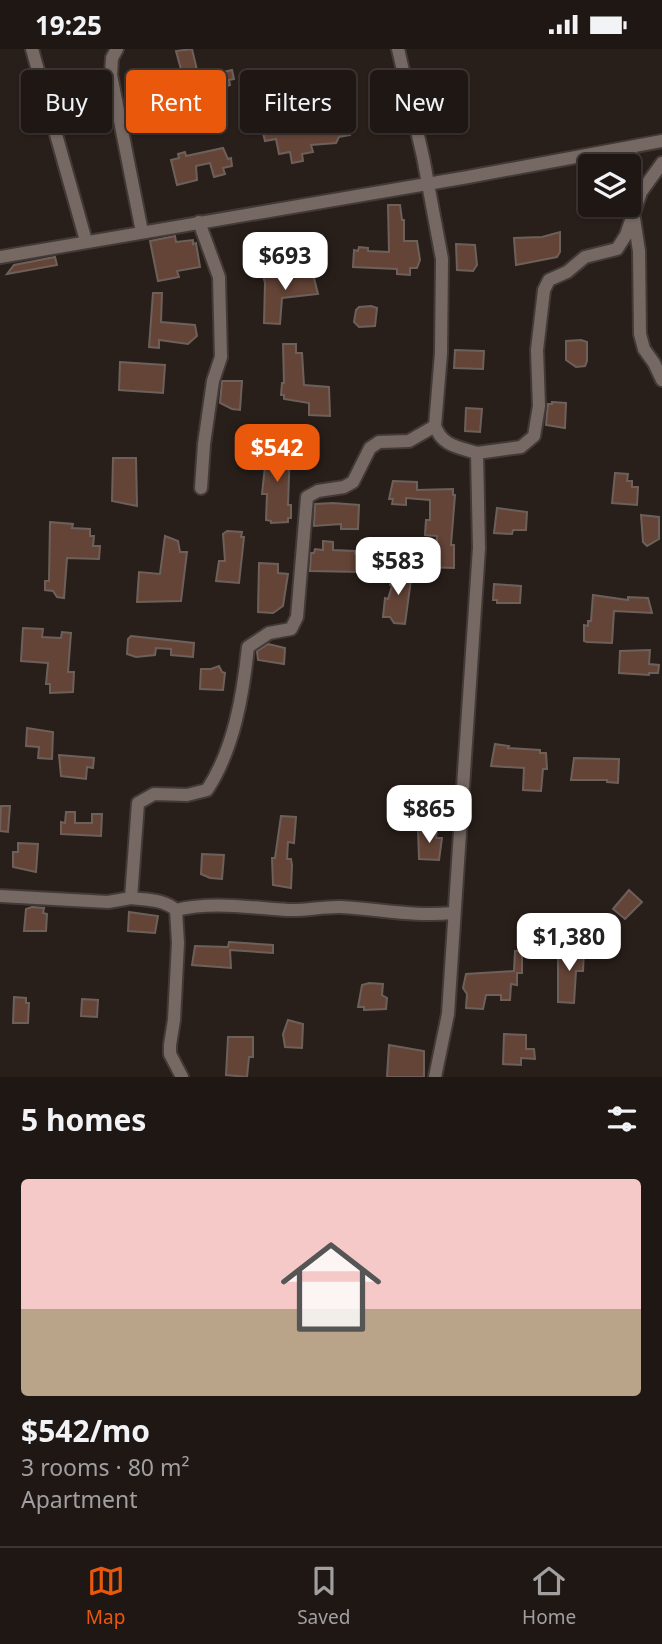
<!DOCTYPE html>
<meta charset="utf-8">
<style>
:root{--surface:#1f1714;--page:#27201d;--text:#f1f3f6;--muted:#a19fa0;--line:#3c3634;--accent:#ea580c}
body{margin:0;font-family:"Noto Sans",sans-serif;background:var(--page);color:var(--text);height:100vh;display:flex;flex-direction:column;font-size:26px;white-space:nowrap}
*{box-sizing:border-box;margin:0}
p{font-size:23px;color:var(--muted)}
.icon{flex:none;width:38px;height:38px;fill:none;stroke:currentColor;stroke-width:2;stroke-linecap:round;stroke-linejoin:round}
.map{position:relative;height:1028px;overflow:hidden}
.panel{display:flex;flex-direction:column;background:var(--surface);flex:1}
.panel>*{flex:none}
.hud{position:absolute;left:21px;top:21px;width:621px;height:63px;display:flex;gap:14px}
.fabs{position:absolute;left:578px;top:105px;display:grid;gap:14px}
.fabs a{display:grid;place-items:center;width:63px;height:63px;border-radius:7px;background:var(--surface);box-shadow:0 2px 5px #0004,0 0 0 2px var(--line);font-size:35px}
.price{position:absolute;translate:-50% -60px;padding:0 16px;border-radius:14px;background:#fff;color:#222;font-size:23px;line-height:46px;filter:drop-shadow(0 2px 4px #0008)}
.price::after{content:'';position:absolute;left:50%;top:42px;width:21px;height:16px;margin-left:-10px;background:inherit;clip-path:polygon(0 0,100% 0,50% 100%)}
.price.selected{background:var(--accent);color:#fff}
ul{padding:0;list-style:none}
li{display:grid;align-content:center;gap:14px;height:371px;padding:0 21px}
li span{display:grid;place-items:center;height:217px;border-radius:7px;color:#555}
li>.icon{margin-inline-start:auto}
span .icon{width:126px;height:126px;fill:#fffc;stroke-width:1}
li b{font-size:30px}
h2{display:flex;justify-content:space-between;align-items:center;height:84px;padding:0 21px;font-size:30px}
.pill{padding:0 24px;border-radius:7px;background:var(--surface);box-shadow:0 2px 5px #0004,0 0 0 2px var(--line);font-size:24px;line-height:63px}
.pill.selected{background:var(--accent);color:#fff}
.status{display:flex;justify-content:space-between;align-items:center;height:49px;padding:0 35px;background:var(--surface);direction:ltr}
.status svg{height:19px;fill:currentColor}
.menu{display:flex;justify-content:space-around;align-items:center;height:98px;border-top:2px solid var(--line);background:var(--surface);font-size:19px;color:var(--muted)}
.menu a{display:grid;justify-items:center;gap:4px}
.menu .selected{color:var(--accent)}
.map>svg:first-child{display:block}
.building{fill:#644437;stroke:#6d605b;stroke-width:2}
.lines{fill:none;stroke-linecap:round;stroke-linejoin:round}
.minor-casing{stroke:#433a37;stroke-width:16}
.minor{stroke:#766964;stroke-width:12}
</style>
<div class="status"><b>19:25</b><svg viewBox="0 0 49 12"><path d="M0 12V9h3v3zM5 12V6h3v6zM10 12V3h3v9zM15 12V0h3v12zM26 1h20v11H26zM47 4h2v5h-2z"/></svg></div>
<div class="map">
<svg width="662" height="1028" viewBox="0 0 662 1028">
<rect width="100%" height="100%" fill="#291f1a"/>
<g class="building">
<path d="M 192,0 L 197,21 L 182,24 L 176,2 Z"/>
<path d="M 232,21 L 234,30 L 229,31 L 230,36 L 225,38 L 226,42 L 216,44 L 211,26 Z"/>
<path d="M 171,29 L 178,58 L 167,61 L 165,55 L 145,54 L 143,42 L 165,37 L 164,31 Z"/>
<path d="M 305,45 L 313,73 L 321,71 L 322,78 L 347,73 L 350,86 L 339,88 L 336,94 L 311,96 L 313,103 L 302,105 L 303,112 L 292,114 L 290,103 L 279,105 L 276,90 L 265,92 L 263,84 L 284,79 L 283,67 L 274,61 L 281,50 Z"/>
<path d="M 223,99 L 228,110 L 231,109 L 232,117 L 223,119 L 225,125 L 214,128 L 210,114 L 196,117 L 197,131 L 177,136 L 171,111 L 179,109 L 178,105 L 185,103 L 186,107 Z"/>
<path d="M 388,156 L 400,156 L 402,171 L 404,171 L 404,192 L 417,192 L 420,211 L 417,219 L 410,219 L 410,226 L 397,225 L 397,220 L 353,218 L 354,201 L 358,202 L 359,198 L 368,199 L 368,202 L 389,203 Z"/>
<path d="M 560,183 L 560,203 L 557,208 L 516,216 L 514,189 L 542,188 Z"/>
<path d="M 175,187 L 176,193 L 193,191 L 193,195 L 196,194 L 200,218 L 177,222 L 179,228 L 158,232 L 150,192 Z"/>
<path d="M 456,195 L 475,196 L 477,216 L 473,222 L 457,221 Z"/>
<path d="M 55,208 L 57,216 L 7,225 L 14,216 Z"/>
<path d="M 284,224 L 284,226 L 313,225 L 318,245 L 282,249 L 280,275 L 264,274 L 265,234 L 263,226 Z"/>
<path d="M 153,244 L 162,244 L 161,273 L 195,276 L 197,287 L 188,295 L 159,291 L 159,299 L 149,298 Z"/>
<path d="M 371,257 L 377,259 L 375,277 L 359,278 L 354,273 L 356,261 L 359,258 Z"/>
<path d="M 581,291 L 587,293 L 587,312 L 585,317 L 576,318 L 566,311 L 566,292 Z"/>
<path d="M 283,295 L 296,295 L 296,304 L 302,304 L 304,336 L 329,338 L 330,367 L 309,366 L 309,354 L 284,350 L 284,346 L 281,346 L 282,334 L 284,334 Z"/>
<path d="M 455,301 L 484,302 L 483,320 L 454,319 Z"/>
<path d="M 120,313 L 165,316 L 163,344 L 119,341 Z"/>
<path d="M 222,332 L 242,332 L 240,361 L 232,360 L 220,354 Z"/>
<path d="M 552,353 L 566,354 L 565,379 L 546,376 L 548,355 L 552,355 Z"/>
<path d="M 466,359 L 482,360 L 480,383 L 465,382 Z"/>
<path d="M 263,398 L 290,399 L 288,456 L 291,456 L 291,469 L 288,469 L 288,473 L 271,474 L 271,472 L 266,471 L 267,445 L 262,445 L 265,417 L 262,417 Z"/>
<path d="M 113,409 L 136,409 L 137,457 L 112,452 Z"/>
<path d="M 615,424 L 628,425 L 627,432 L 632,432 L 632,438 L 638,438 L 637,456 L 612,454 Z"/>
<path d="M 393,432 L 417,433 L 417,441 L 453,440 L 453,446 L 455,446 L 451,496 L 454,496 L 454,519 L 423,518 L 424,502 L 436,503 L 437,487 L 425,486 L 426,471 L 430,471 L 430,451 L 406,449 L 406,456 L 392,455 L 393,450 L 389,450 Z"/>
<path d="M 333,454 L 359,456 L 358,480 L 341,480 L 341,475 L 314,477 L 315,455 Z"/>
<path d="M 497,459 L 527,463 L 526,481 L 513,481 L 512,485 L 494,484 Z"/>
<path d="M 641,466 L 659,468 L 659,490 L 647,497 L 643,493 Z"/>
<path d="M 50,473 L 73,475 L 72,479 L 90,480 L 90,487 L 94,487 L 93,497 L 100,497 L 99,510 L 67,509 L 64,549 L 57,548 L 53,542 L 45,541 L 45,532 L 49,532 Z"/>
<path d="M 227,482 L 242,483 L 241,488 L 244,488 L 239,534 L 216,532 L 219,512 L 225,512 L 223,485 Z"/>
<path d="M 165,487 L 178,492 L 180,503 L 187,503 L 181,552 L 137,553 L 139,523 L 160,525 Z"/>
<path d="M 323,492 L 333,493 L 333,501 L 355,502 L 355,505 L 362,506 L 362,523 L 310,522 L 311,504 L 314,504 L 315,500 L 323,501 Z"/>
<path d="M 259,514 L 278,515 L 278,524 L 288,525 L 283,557 L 273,564 L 258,563 Z"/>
<path d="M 396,520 L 412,523 L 405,575 L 394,574 L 390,568 L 383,568 L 385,549 L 388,550 L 392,537 L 390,536 L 391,524 Z"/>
<path d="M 494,535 L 521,537 L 520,554 L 497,554 L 497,551 L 493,551 Z"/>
<path d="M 593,546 L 628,551 L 628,548 L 648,549 L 652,564 L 614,562 L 612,594 L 587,593 L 584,592 L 584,576 L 588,577 L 588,572 L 591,572 Z"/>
<path d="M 23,579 L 43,580 L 42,588 L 61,589 L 62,583 L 71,584 L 68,623 L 74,623 L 73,643 L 50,644 L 50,635 L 46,635 L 48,614 L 21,612 Z"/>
<path d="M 131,587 L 194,594 L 193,608 L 171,606 L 171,600 L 156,599 L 155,606 L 136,608 L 127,605 L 128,590 Z"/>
<path d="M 268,595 L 285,599 L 284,615 L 258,611 L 257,602 Z"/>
<path d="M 650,601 L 649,615 L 659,616 L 658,624 L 649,624 L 649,626 L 619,624 L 620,602 Z"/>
<path d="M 219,617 L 222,623 L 225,624 L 223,641 L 200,640 L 201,620 L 211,620 Z"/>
<path d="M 27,679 L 53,683 L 52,710 L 38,709 L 39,698 L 26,697 Z"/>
<path d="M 495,695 L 509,697 L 508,699 L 540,701 L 540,704 L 546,704 L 547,720 L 543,720 L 541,742 L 523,741 L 524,719 L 491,717 Z"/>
<path d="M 59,706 L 94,709 L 93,719 L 87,718 L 86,730 L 61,727 Z"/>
<path d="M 574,709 L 619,710 L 618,734 L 607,733 L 607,731 L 571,731 Z"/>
<path d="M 1,757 L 10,757 L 8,783 L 0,782 Z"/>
<path d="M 66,763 L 75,763 L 75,774 L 92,774 L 92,765 L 102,765 L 101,787 L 61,785 L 61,773 L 65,774 Z"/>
<path d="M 281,767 L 296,768 L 294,794 L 288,793 L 287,810 L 291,810 L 292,816 L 291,839 L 273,836 L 272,809 L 275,809 Z"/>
<path d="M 418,780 L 437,781 L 436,789 L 442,789 L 439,811 L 419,810 Z"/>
<path d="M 18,794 L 38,795 L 36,823 L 13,818 L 13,803 L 18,803 Z"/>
<path d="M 202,805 L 224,806 L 222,830 L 210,829 L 201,825 Z"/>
<path d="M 629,841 L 642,853 L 625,870 L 613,860 Z"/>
<path d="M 32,858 L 44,859 L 43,864 L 47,865 L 46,882 L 24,882 L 26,860 Z"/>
<path d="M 129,863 L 158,867 L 155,884 L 128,882 Z"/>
<path d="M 563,871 L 589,874 L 587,889 L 561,886 Z"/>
<path d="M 229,893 L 273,896 L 273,904 L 230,901 L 231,919 L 192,916 L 195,897 L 228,898 Z"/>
<path d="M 558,900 L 584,901 L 583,922 L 576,922 L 574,954 L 558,953 Z"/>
<path d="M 515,902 L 522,902 L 522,924 L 517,924 L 517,936 L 511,935 L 510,951 L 501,951 L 501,946 L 486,946 L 483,960 L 466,959 L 467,945 L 463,939 L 466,925 L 514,922 Z"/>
<path d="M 369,934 L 383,935 L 382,946 L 387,949 L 386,960 L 364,961 L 364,958 L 358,958 L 362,936 Z"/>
<path d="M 14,948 L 26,949 L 26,954 L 29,954 L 28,974 L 13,974 Z"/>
<path d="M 82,950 L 98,951 L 97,968 L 81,967 Z"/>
<path d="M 288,971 L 303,975 L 302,999 L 285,998 L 283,985 Z"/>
<path d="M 504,985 L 526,986 L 526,1000 L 534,1000 L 535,1010 L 521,1009 L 521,1016 L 503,1015 Z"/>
<path d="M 228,988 L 253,988 L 253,1008 L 249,1008 L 247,1028 L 226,1026 Z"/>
<path d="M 389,996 L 424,1002 L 424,1028 L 387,1028 Z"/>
</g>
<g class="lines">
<g class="minor-casing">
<g id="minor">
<path d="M 32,0 L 86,192"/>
<path d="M 117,0 L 112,9 L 111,26 L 142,183"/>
<path d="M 398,0 L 423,108 L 442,210 L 441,304 L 435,377 C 442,397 458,398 477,404 L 479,499 L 458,813 L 448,965 L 435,1028"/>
<path d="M 631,99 L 633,163 L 639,202 L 640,285 L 644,300 L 654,314 L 662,331"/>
<path d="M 199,173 L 219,228 L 221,308 L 213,332 L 204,395 L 201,439"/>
<path d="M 0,208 L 468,128 L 662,92"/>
<path d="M 477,404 L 521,398 L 534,387 L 539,357 L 537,301 L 544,241 L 549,231 L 567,223 L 585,208 L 617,200 L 626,186 L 641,143 L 662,114"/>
<path d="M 0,847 L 108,853 L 131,849 L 138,754 L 154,745 L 187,746 L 207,741 C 234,700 243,646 248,598 L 269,584 L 291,580 L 297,568 L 307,448 L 318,442 L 344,438 L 353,433 L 370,399 L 379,393 L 409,392 L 435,377"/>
<path d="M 131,849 C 147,851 163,850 176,861 L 178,894 L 174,971 L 170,996 L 170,1005 L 182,1028"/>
<path d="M 176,861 C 212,852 252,859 288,861 C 306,862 324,857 341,858 C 380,860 415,868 453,864"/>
</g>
</g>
<use href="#minor" class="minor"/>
</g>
</svg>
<div class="fabs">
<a><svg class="icon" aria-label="layers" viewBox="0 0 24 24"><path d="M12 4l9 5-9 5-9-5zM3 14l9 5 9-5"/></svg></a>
</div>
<b class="price" style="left:285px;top:243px">$693</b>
<b class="price selected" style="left:277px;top:435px">$542</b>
<b class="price" style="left:398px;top:548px">$583</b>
<b class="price" style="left:429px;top:796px">$865</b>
<b class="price" style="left:569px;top:924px">$1,380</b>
<div class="hud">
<a class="pill">Buy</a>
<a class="pill selected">Rent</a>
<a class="pill">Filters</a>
<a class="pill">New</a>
</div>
</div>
<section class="panel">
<h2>5 homes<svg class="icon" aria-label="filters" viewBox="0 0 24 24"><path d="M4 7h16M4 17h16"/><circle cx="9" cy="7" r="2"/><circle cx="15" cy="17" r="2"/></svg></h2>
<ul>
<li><span style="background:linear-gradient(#f6c9c9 60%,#b9a48a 0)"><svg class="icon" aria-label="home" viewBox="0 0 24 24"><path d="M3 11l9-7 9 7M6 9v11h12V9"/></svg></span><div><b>$542/mo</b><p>3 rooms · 80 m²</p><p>Apartment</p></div></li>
</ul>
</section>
<nav class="menu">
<a class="selected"><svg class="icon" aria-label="map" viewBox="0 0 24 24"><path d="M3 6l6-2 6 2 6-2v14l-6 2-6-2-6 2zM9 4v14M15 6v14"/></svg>Map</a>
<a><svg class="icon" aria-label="saved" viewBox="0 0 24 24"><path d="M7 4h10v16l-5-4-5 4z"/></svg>Saved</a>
<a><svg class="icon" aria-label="home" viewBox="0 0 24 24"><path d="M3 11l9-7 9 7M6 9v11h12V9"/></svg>Home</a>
</nav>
